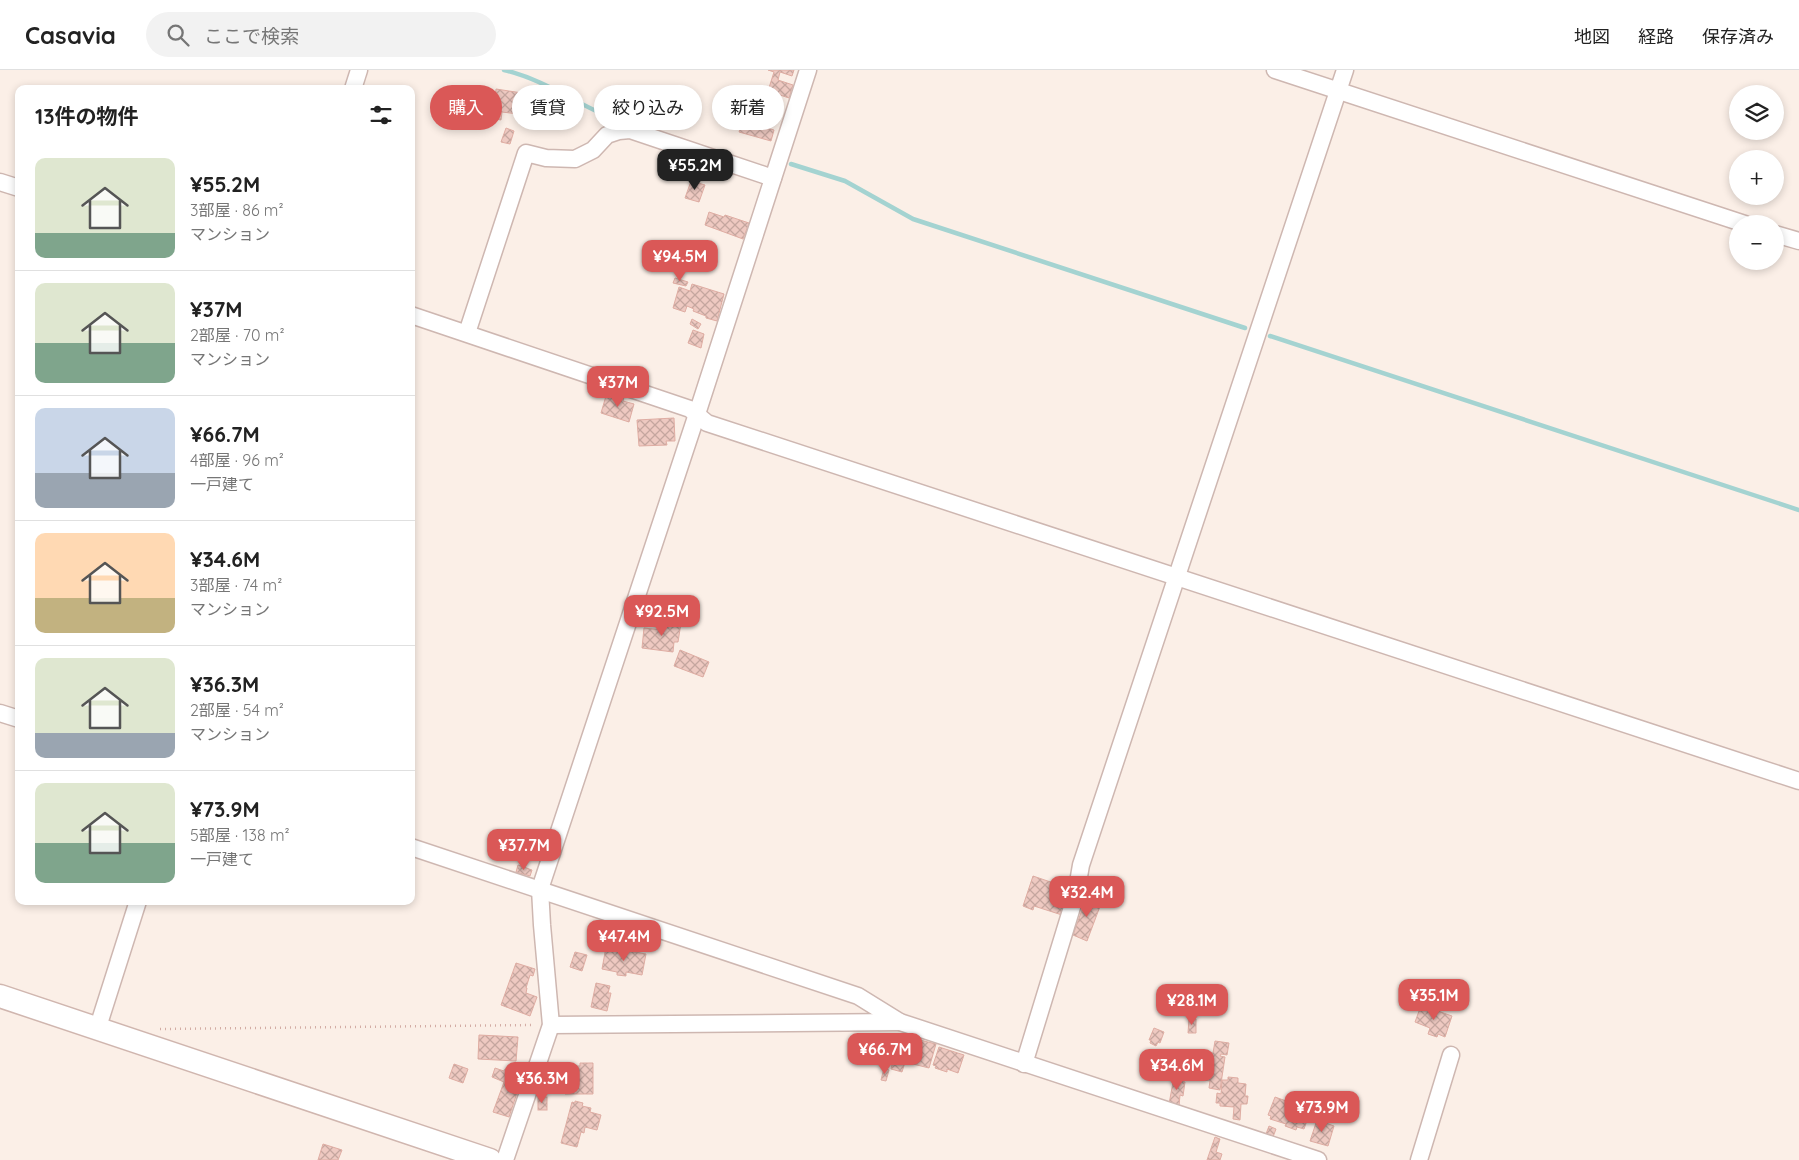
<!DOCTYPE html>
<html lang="ja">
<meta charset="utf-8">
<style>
:root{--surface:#fff;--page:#f2f2f2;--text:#222;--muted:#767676;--line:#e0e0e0;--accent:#da5857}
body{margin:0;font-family:Quicksand,"Noto Sans JP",sans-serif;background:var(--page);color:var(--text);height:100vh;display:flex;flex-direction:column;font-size:19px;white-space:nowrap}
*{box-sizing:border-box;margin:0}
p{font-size:16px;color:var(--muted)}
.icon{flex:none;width:28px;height:28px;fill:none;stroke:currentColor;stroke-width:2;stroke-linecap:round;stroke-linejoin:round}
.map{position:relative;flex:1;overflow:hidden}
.drawer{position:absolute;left:15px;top:15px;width:400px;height:820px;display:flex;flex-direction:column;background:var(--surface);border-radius:10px;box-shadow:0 2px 8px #0003}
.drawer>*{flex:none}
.hud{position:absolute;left:430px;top:15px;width:475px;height:45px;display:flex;gap:10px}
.buttons{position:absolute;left:1729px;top:15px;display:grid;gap:10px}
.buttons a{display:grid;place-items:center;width:55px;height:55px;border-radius:50%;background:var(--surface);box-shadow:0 2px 8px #0003;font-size:25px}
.price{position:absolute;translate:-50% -42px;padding:0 11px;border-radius:10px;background:var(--accent);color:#fff;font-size:16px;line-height:32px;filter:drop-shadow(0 1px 2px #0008)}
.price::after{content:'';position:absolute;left:50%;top:30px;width:15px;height:11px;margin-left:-8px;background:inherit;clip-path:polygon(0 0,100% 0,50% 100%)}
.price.current{background:#222;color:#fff}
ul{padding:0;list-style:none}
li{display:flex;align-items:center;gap:15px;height:125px;padding:0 20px}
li+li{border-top:1px solid var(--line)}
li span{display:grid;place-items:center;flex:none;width:140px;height:100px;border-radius:10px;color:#555}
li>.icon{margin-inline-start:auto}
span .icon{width:60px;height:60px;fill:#fffc;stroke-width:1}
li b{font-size:21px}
h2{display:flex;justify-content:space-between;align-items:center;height:60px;padding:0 20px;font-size:21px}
.pill{padding:0 18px;border-radius:22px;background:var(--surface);box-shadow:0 2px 8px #0003;font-size:18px;line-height:45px}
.pill.current{background:var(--accent);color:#fff}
header{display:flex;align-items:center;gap:30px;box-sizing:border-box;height:70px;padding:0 25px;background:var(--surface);border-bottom:1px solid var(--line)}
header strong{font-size:24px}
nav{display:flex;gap:28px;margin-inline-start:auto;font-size:18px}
.search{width:350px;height:45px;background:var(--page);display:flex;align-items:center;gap:12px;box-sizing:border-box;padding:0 18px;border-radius:28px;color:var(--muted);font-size:19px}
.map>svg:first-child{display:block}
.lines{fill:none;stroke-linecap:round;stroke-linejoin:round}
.stream{stroke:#a4d3d1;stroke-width:4.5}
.building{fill:url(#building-cross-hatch);stroke:#dfada3}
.street-casing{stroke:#ceb7b1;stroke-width:19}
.secondary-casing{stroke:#d0b6af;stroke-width:25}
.path{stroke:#d3aca4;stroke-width:2.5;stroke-dasharray:1 4;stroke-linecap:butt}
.street{stroke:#fff;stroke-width:16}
.secondary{stroke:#fff;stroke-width:22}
</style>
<header>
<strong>Casavia</strong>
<div class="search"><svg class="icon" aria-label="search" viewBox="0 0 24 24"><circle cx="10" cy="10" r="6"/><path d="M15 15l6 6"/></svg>ここで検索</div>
<nav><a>地図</a><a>経路</a><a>保存済み</a></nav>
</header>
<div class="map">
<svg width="1799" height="1090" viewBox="0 0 1799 1090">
<defs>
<pattern id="building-cross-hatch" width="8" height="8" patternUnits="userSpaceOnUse" patternTransform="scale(1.25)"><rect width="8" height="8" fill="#eec9c1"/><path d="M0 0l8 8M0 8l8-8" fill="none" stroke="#c5a69f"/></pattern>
</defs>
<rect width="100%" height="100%" fill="#fbefe7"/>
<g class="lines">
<g class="stream">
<path d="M 504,0 C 550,11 584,40 627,54"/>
<path d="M 791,94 L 845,111 L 913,149 L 1245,258"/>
<path d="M 1270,266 L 1799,440"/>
</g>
</g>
<g class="building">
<path d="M 768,0 L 794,0 L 792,6 L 780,2 L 778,10 L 793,15 L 789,28 L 768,21 L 774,2 Z"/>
<path d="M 496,19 L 522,23 L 521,27 L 526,28 L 526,25 L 569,31 L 566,56 L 535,52 L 536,50 L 526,49 L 526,45 L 502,42 L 501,50 L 479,46 L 481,29 L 495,31 Z"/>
<path d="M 747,37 L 758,40 L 754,54 L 774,60 L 771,71 L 739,62 Z"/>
<path d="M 506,58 L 514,61 L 510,74 L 501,72 Z"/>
<path d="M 691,111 L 705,115 L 699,132 L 685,128 Z"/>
<path d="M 709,142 L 724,147 L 725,145 L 749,153 L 743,169 L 705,155 Z"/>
<path d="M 675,208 L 688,212 L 686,216 L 673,213 Z"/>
<path d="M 692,214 L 724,224 L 717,251 L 706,248 L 706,246 L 693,241 L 694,239 L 687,236 L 685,242 L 673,238 L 679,217 L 690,221 Z"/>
<path d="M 692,249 L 701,254 L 698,259 L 690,254 Z"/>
<path d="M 693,260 L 704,264 L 701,278 L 688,273 Z"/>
<path d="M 616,325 L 624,327 L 623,331 L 634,334 L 629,352 L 601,343 L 606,326 L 615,329 Z"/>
<path d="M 674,348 L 675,371 L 666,371 L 667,375 L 639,376 L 637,350 Z"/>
<path d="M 663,551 L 681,553 L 678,572 L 674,572 L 673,582 L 642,578 L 644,558 L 662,560 Z"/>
<path d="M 680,580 L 709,592 L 703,607 L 674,596 Z"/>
<path d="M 518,795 L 532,800 L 530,806 L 516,802 Z"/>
<path d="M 1033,806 L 1071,819 L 1062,845 L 1034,836 L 1033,840 L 1023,836 Z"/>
<path d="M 1087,826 L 1102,831 L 1087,871 L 1073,865 Z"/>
<path d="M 592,866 L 601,867 L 599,878 L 591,877 Z"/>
<path d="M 606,877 L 646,884 L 642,905 L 626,902 L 626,906 L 617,905 L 617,902 L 602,899 Z"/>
<path d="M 575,882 L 587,885 L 582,901 L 570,897 Z"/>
<path d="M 516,893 L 535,899 L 533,906 L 530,905 L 526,918 L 527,918 L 526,923 L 537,927 L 530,946 L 501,935 Z"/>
<path d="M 596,913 L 610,916 L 608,923 L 611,923 L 607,941 L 591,937 Z"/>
<path d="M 1422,933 L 1432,937 L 1432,939 L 1452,946 L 1445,967 L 1438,964 L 1437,967 L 1428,964 L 1430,958 L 1415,952 Z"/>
<path d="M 1189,949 L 1196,949 L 1196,963 L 1188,963 Z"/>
<path d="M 1154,958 L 1164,962 L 1160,973 L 1158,972 L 1156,976 L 1150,973 L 1151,970 L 1149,970 Z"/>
<path d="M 479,965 L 518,967 L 516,991 L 478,989 Z"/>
<path d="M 900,965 L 936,974 L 929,998 L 905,992 L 902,1002 L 891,999 Z"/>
<path d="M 1215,971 L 1229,973 L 1227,985 L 1221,984 L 1220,986 L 1225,987 L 1220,1020 L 1209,1018 L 1210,1011 L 1185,1007 L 1189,984 L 1210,987 L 1211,983 L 1213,983 Z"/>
<path d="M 939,977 L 964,985 L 958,1003 L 947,999 L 947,1002 L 935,998 L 936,996 L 933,995 Z"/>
<path d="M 580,993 L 593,993 L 593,1024 L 565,1024 L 565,1018 L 551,1018 L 551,1000 L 565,1000 L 565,996 L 580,996 Z"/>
<path d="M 454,994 L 468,999 L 463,1013 L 449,1008 Z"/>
<path d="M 495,998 L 504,1001 L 505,999 L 523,1005 L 509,1047 L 493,1042 L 504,1012 L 492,1007 Z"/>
<path d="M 884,998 L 889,1000 L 886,1011 L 881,1010 Z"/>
<path d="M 1174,1007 L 1183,1008 L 1183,1012 L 1185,1012 L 1183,1026 L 1180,1025 L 1179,1036 L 1169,1034 Z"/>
<path d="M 1228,1007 L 1238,1008 L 1238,1013 L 1246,1014 L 1245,1026 L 1248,1026 L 1247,1034 L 1241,1034 L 1240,1050 L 1233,1049 L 1234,1037 L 1220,1036 L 1220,1033 L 1216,1033 L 1217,1023 L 1221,1024 L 1222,1010 L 1228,1010 Z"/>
<rect x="538" y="1027" width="9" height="13"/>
<path d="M 1275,1027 L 1289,1032 L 1291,1028 L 1298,1030 L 1297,1034 L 1311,1039 L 1304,1059 L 1297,1057 L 1296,1060 L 1285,1056 L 1286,1054 L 1270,1049 L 1271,1046 L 1268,1045 Z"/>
<path d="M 575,1031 L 583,1033 L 582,1036 L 591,1038 L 590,1042 L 601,1045 L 597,1060 L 585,1057 L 584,1063 L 581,1062 L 577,1077 L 561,1073 L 572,1032 L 575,1033 Z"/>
<path d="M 1317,1050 L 1334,1056 L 1328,1076 L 1310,1071 Z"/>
<path d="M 1269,1056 L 1276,1059 L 1273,1067 L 1266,1064 Z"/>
<path d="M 1215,1067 L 1220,1069 L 1216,1082 L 1222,1084 L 1220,1090 L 1207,1090 Z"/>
<path d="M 323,1074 L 342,1080 L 338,1090 L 318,1090 Z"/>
</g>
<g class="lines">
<g class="street-casing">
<g id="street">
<path d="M 1275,0 L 1745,154"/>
<path d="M 353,19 L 359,0"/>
<path d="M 0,112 L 19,118"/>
<path d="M 1775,164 L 1799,171"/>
<path d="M 411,245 L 690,339 L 707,353 L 1799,711"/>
<path d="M 467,263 L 526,83 L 546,88 L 575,89 L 593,80 L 607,65 L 619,61 L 630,60 L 773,108"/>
<path d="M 0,643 L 19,649"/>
<path d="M 411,777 L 858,926 L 900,952 L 1318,1090"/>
<path d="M 551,955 L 900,952"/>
<path d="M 97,960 L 138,831"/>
<path d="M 1024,994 L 1076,824 L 1081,795 L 1345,0"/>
<path d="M 505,1090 L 551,955 L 542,855 L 540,819 L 697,344 L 808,0"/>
<path d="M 1419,1090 L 1451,985"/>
</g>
</g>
<g class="secondary-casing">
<path id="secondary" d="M 0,926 L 490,1090"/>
</g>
<path class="path" d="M 160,959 L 534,955"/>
<use href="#street" class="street"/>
<use href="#secondary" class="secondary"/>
</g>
</svg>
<div class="buttons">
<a><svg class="icon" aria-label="layers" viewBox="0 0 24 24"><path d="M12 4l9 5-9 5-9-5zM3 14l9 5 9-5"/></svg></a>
<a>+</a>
<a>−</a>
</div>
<b class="price current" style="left:695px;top:121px">¥55.2M</b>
<b class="price" style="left:680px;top:212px">¥94.5M</b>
<b class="price" style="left:618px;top:338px">¥37M</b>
<b class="price" style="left:662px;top:567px">¥92.5M</b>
<b class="price" style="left:524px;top:801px">¥37.7M</b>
<b class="price" style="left:1087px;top:848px">¥32.4M</b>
<b class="price" style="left:624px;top:892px">¥47.4M</b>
<b class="price" style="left:1434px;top:951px">¥35.1M</b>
<b class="price" style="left:1192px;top:956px">¥28.1M</b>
<b class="price" style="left:885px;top:1005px">¥66.7M</b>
<b class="price" style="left:1177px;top:1021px">¥34.6M</b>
<b class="price" style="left:542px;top:1034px">¥36.3M</b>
<b class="price" style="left:1322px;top:1063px">¥73.9M</b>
<div class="hud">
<a class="pill current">購入</a>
<a class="pill">賃貸</a>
<a class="pill">絞り込み</a>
<a class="pill">新着</a>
</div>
<section class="drawer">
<h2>13件の物件<svg class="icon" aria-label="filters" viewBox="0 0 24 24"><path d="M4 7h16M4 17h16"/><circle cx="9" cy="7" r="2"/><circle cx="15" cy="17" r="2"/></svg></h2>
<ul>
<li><span style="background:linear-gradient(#dfe7d0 75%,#7fa58c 0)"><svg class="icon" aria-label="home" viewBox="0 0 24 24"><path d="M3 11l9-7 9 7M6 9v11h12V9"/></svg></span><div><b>¥55.2M</b><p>3部屋 · 86 m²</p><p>マンション</p></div></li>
<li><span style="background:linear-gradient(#dfe7d0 60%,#7fa58c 0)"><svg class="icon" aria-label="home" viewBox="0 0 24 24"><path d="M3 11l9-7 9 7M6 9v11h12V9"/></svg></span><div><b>¥37M</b><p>2部屋 · 70 m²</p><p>マンション</p></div></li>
<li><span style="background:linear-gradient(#c9d6e8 65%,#9aa5b1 0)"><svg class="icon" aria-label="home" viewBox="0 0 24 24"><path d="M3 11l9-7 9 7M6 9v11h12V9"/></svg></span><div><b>¥66.7M</b><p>4部屋 · 96 m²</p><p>一戸建て</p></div></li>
<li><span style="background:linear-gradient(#ffd9b3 65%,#c2b280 0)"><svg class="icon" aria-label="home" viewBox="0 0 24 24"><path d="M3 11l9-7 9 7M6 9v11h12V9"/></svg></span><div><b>¥34.6M</b><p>3部屋 · 74 m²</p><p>マンション</p></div></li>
<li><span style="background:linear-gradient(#dfe7d0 75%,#9aa5b1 0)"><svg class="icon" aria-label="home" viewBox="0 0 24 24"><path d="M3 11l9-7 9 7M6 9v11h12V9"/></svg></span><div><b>¥36.3M</b><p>2部屋 · 54 m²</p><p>マンション</p></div></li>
<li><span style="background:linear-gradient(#dfe7d0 60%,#7fa58c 0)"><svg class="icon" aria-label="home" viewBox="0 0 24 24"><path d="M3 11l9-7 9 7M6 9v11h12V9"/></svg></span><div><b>¥73.9M</b><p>5部屋 · 138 m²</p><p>一戸建て</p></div></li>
</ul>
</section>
</div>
